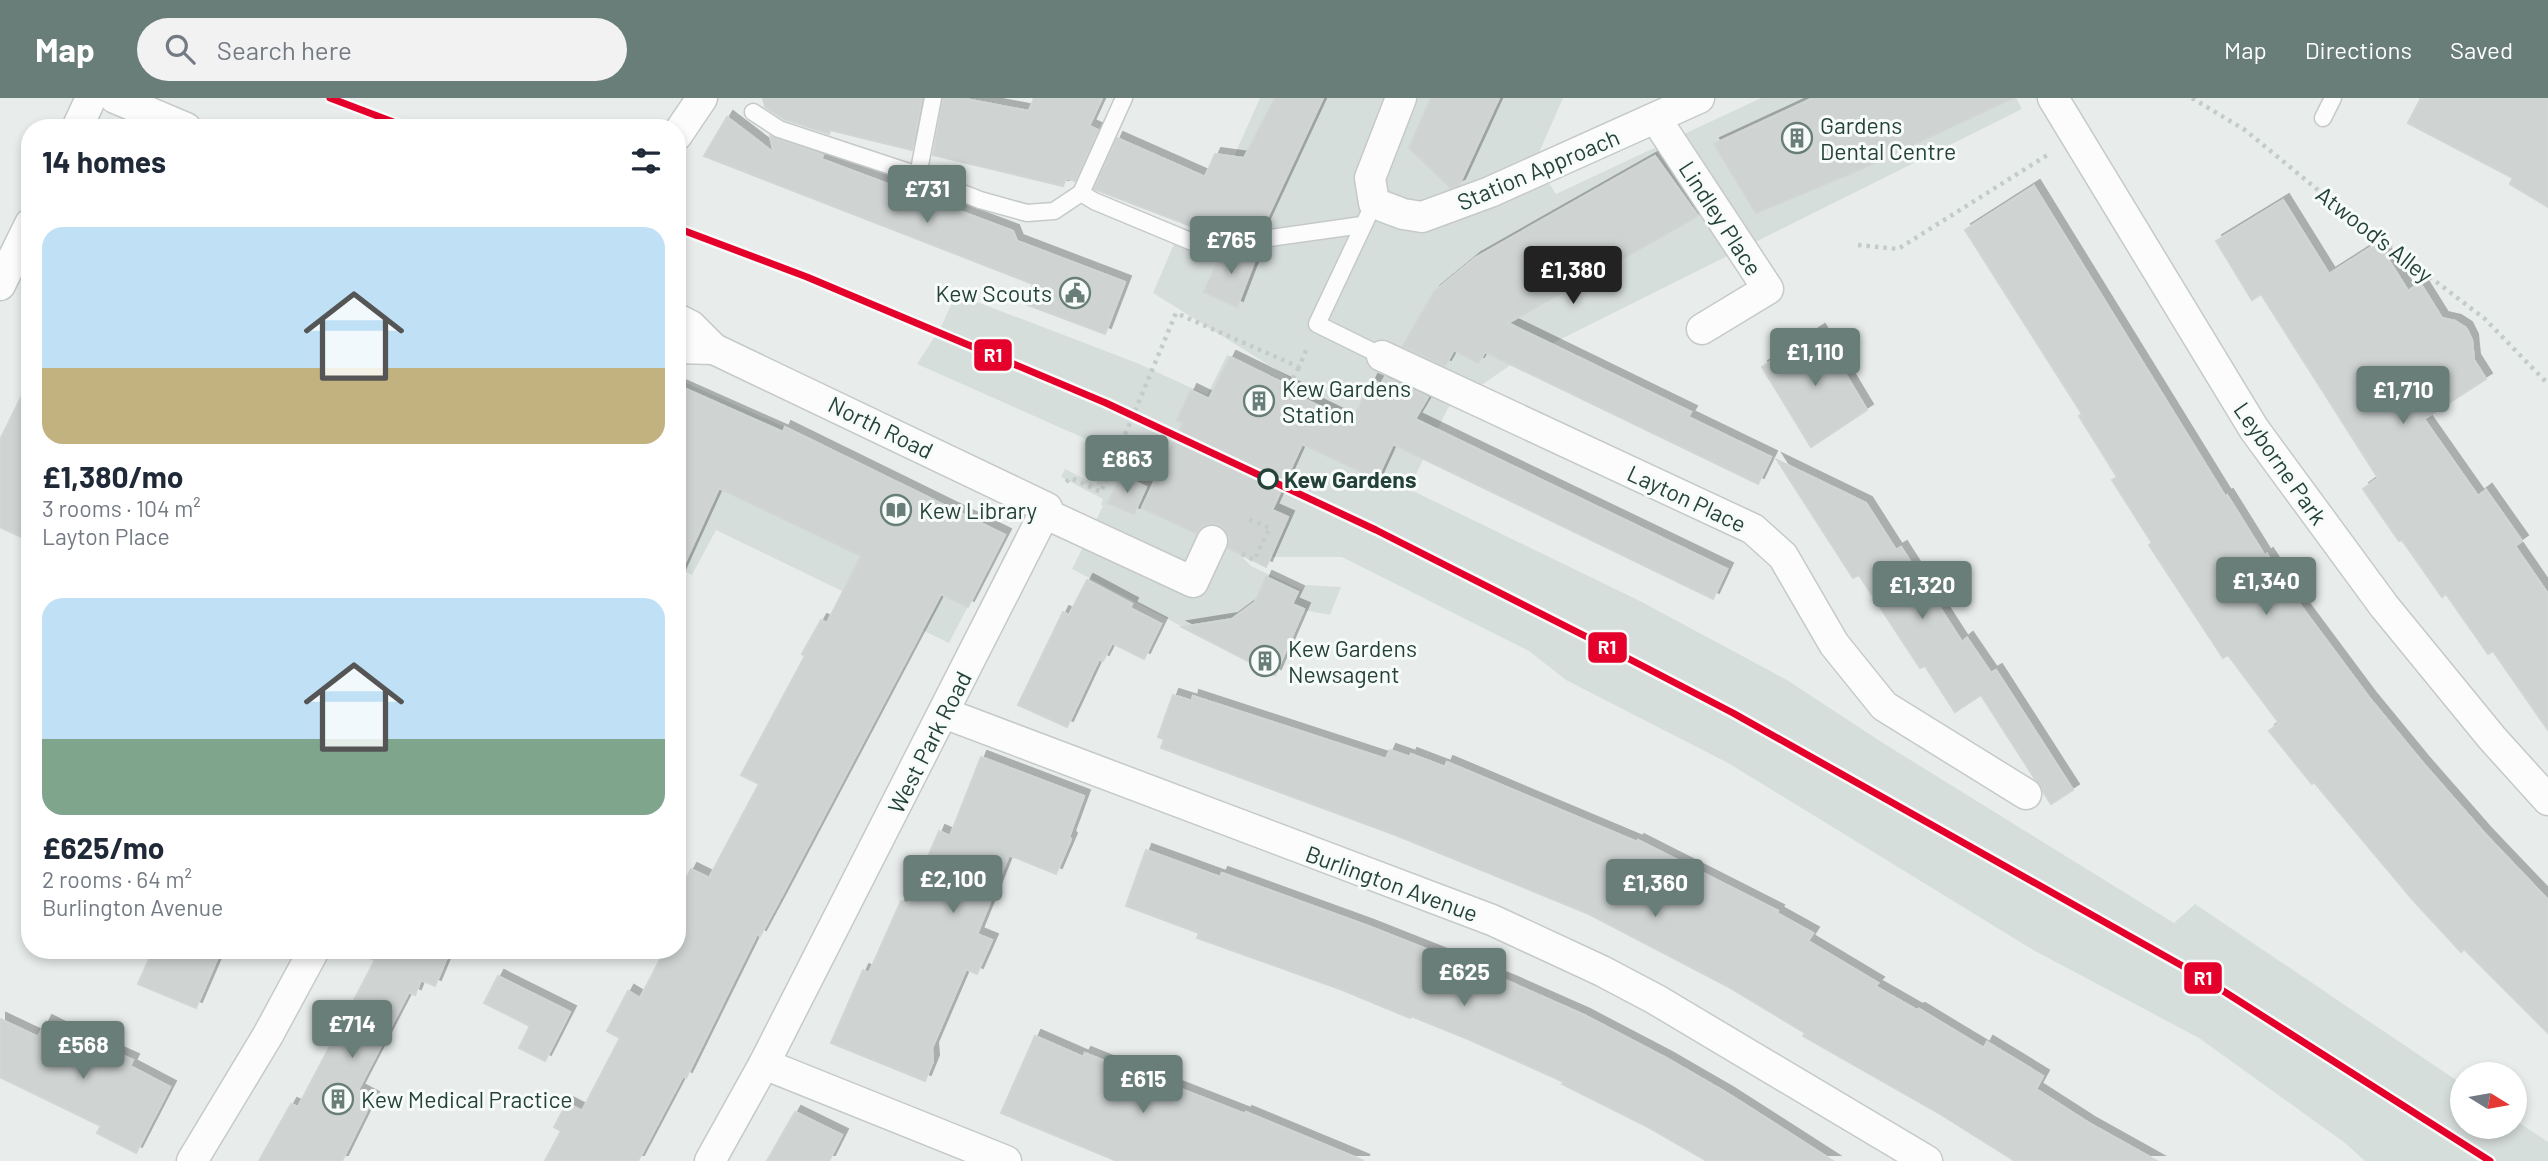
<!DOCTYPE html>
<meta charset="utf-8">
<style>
:root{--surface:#fff;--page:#f2f2f3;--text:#1f2937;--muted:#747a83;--accent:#697e78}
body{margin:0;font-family:Barlow,sans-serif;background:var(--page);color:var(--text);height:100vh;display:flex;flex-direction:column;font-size:26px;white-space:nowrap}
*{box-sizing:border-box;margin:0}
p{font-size:23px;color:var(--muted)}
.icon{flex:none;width:38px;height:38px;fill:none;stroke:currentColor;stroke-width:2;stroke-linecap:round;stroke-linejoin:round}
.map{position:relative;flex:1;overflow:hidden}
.drawer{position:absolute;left:21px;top:21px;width:665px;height:840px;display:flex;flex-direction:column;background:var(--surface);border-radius:28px;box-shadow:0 4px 10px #0003}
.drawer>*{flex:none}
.needle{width:46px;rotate:101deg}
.buttons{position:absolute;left:2450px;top:964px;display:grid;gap:14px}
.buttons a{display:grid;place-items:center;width:77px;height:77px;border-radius:50%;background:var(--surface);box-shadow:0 4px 10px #0003;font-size:35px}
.price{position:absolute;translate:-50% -60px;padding:0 16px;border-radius:7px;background:var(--accent);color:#fff;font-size:23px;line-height:46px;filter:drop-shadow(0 2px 4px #0008)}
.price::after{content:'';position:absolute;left:50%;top:42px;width:21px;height:16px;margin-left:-10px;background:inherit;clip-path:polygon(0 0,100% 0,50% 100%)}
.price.current{background:#222;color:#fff}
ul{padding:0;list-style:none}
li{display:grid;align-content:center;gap:14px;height:371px;padding:0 21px}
li span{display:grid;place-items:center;height:217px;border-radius:21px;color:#555}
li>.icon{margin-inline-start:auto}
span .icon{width:126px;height:126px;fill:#fffc;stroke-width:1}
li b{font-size:30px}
h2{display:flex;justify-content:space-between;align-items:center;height:84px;padding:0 21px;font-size:30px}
header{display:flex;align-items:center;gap:42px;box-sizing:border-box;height:98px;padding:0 35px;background:var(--accent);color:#fff}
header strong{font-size:33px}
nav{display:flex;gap:38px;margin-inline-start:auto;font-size:24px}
.search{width:490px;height:63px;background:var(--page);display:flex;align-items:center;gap:18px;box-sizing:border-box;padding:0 24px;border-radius:38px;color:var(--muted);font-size:26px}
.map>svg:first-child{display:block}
.built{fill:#d6dedb}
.building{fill:#cfd4d2;stroke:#d1d6d4;stroke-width:2;filter:url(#shadow)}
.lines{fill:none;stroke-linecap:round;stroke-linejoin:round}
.lane-casing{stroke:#c5cac8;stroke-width:19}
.street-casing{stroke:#c5cac8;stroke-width:33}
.path{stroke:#c3ccca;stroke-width:4.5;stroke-dasharray:3.5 5;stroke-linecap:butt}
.lane{stroke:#fcfcfc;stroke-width:16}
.street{stroke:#fcfcfc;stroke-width:30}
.rail-1-casing{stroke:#f7fbf9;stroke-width:12}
.rail-1{stroke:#e4002b;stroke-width:7}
.stop-dot{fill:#f7fbf9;stroke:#24423a;stroke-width:3.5}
.labels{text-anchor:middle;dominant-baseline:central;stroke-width:6;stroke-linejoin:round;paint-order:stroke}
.poi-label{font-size:23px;fill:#24423a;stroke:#f7fbf9;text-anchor:start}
.street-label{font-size:23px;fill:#24423a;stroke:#f7fbf9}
.stop-label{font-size:23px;font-weight:bold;fill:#24423a;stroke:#f7fbf9;text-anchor:start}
.line-badge{stroke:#f7fbf9;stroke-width:2.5}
.badge-label{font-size:19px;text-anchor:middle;font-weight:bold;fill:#fff}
</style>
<header>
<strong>Map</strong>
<div class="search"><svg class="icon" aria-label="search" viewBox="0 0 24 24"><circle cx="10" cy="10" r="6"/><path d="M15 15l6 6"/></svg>Search here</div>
<nav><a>Map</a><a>Directions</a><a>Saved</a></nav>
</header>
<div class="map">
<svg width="2548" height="1063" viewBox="0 0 2548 1063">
<defs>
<filter id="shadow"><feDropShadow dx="6" dy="-6" stdDeviation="0" flood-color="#0004"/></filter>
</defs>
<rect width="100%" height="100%" fill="#e8edeb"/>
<g class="built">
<path d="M 1260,0 L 1563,0 L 1535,64 L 1556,96 L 1761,0 L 2016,0 L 2022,11 L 1515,264 L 1448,310 L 1409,391 L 1640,503 L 1787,582 L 1883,645 L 2174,825 L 2195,806 L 2462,986 L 2462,1029 L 2515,1029 L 2515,1022 L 2548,1044 L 2548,1063 L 2365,1063 L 2345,1045 L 2199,940 L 2035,853 L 1728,665 L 1566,582 L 1529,553 L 1342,459 L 1242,459 L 1251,468 L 1302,492 L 1306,487 L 1341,489 L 1330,517 L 1304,512 L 1275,577 L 1072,471 L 1103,408 L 1101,407 L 1103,401 L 1061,379 L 1065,371 L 1096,387 L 1113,353 L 917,266 L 941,229 L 956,196 L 1137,265 L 1207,297 L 1227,257 L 1320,299 L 1153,195 L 1174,146 L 1194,148 Z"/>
<path d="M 677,281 L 785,329 L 1005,437 L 949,545 L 716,432 L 692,477 L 677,470 Z"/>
</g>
<g class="building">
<path d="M 763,0 L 922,0 L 912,52 L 830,32 L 829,36 L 784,21 L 765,9 Z"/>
<path d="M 943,0 L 960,0 L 1029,13 L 1034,0 L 1102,0 L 1089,28 L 1098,32 L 1075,83 L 1066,80 L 1063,88 L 933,57 Z"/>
<path d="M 1275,0 L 1323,0 L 1262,131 L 1250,133 L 1247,137 L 1246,144 L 1252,152 L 1243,148 L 1242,138 L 1236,134 L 1212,136 L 1094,91 L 1117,40 L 1205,79 L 1215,56 L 1244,60 Z"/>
<path d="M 1431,0 L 1499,0 L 1459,87 L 1451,90 L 1409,50 Z"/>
<path d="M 1813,0 L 2013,0 L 1852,75 L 1756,115 L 1714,46 Z"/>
<path d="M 2421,0 L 2548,0 L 2548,109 L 2510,86 L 2513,80 L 2408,25 Z"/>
<path d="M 727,19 L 774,55 L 770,38 L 823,57 L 821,61 L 1013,133 L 1017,143 L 1125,184 L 1105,236 L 1025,206 L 1033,186 L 704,58 Z"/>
<path d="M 1655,58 L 1698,118 L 1508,225 L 1691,314 L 1688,319 L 1771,359 L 1758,386 L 1485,254 L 1478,265 L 1454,252 L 1445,268 L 1403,248 L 1434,194 L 1475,160 Z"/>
<path d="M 2034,88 L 2225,398 L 2227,397 L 2265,458 L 2267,456 L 2298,504 L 2371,602 L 2422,664 L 2485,736 L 2548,802 L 2548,935 L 2464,851 L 2461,854 L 2413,802 L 2314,684 L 2312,686 L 2269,633 L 2279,625 L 2228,557 L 2223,560 L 2149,447 L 2152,445 L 2112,382 L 2117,379 L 2079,318 L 2082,316 L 1965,132 Z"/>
<path d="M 2283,102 L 2329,176 L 2378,145 L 2408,193 L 2420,185 L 2442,220 L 2455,223 L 2466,230 L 2472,242 L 2474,262 L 2486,281 L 2424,321 L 2478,398 L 2486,392 L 2522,443 L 2515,448 L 2548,496 L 2548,632 L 2493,553 L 2488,556 L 2446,496 L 2442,499 L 2402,442 L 2399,443 L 2363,391 L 2378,380 L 2261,196 L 2252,202 L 2216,143 Z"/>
<path d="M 1236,154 L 1258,154 L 1237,209 L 1204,194 L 1221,156 Z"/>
<path d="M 1819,232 L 1867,312 L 1811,349 L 1762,269 Z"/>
<path d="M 1230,259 L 1298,292 L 1296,297 L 1352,324 L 1372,282 L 1381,286 L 1385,279 L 1428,299 L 1415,321 L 1727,471 L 1713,501 L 1393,346 L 1377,381 L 1302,346 L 1272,412 L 1288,419 L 1266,469 L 1228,450 L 1229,441 L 1227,434 L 1220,427 L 1210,426 L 1201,429 L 1196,435 L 1142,410 L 1183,325 L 1177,322 L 1191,292 L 1209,301 Z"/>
<path d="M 30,281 L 30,443 L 0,429 L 0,342 Z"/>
<path d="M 677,287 L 783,334 L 785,329 L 1005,437 L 968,509 L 941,496 L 780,801 L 760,838 L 757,836 L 686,980 L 683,978 L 638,1063 L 545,1063 L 561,1033 L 554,1029 L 567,1005 L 582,1013 L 620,940 L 607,933 L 628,893 L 640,900 L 665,852 L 677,852 L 677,797 L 691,771 L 709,780 L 759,686 L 741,677 L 805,558 L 802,556 L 821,522 L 827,525 L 861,458 L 719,390 L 677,482 Z"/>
<path d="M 1777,362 L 1866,405 L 1896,452 L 1901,449 L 1962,544 L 1967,540 L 1991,575 L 1996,572 L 2073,692 L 2051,706 L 1981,597 L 1955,614 L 1925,568 L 1920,570 L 1859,477 L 1853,480 Z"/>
<path d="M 1121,377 L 1146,389 L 1134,416 L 1108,405 Z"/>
<path d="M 1266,479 L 1298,494 L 1292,506 L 1304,511 L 1275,577 L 1182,529 L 1232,521 L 1255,504 Z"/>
<path d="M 1087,482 L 1132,506 L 1130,510 L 1161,526 L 1144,561 L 1112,545 L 1103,563 L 1099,561 L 1067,629 L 1018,607 L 1063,514 L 1069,517 Z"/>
<path d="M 1173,597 L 1192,603 L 1193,598 L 1386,661 L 1390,652 L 1410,659 L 1411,656 L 1445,669 L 1447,664 L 1637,744 L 1638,742 L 1778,813 L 1777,815 L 1813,835 L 1808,843 L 1878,885 L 1875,888 L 1917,912 L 1919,911 L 1984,950 L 1987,944 L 2043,978 L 2036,991 L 2089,1025 L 2157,1063 L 2015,1063 L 1940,1016 L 1803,938 L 1805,935 L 1727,888 L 1589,816 L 1393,736 L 1161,650 L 1164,641 L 1158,639 Z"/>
<path d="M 981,659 L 1084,698 L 1069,739 L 1071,741 L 1056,776 L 1009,757 L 977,836 L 992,842 L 977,876 L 966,871 L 932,950 L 933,963 L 925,983 L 831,945 L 863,872 L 869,875 L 901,803 L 908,806 L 939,733 L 950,738 Z"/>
<path d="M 1146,752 L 1220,779 L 1222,775 L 1368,828 L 1512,885 L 1584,917 L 1666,960 L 1727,995 L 1833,1063 L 1707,1063 L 1646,1028 L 1562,986 L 1564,984 L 1468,941 L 1411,918 L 1410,920 L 1340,891 L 1197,840 L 1199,835 L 1126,808 Z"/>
<path d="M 153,852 L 221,852 L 196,910 L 138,886 Z"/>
<path d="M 351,852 L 450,852 L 435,888 L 421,882 L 415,897 L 409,894 L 358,992 L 373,1000 L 342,1063 L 259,1063 L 291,1006 L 298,1009 L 375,862 Z"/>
<path d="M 498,878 L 570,914 L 545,963 L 519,950 L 530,928 L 484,905 Z"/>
<path d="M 0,921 L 38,939 L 46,923 L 105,953 L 106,950 L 133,962 L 130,968 L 170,989 L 136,1055 L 97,1035 L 101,1028 L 0,979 Z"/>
<path d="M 1035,938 L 1083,959 L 1085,955 L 1162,986 L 1163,984 L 1245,1016 L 1246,1014 L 1364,1063 L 1117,1063 L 1001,1015 Z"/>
<path d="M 795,1014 L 842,1037 L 829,1063 L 767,1063 Z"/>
</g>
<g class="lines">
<g class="lane-casing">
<g id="lane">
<path d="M 753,14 L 779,31 L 918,77 L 980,102 L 1027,115 L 1054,113 L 1081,95 L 1124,0"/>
<path d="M 2323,20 L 2333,0"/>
<path d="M 918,77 L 933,0"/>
<path d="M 1081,95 L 1094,103 L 1202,148 L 1233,144"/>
<path d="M 1374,105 L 1317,226 L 1382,258"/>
<path d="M 1256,142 L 1362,127"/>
</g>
</g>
<g class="street-casing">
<g id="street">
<path d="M 115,0 L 186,30"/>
<path d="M 1401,0 L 1370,80 L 1374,105 L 1403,116 L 1422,119 L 1490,94 L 1699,0"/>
<path d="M 2053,0 L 2254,331 L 2384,508 L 2492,640 L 2548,702"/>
<path d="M 1656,21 L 1768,191 L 1702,231"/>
<path d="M 77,30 L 91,0"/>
<path d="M 677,37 L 702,0"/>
<path d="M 0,187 L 30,126"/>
<path d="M 677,221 L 691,228 L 714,251 L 1047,410 L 764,966 L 710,1063"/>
<path d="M 677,250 L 714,251"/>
<path d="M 1382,258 L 1753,431 L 1783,458 L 1834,546 L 1884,608 L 2026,696"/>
<path d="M 1044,415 L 1193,484 L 1212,443"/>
<path d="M 944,615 L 1492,822 L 1602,873 L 1655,901 L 1927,1063"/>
<path d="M 764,966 L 1006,1063"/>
<path d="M 192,1063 L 268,937 L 314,852"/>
</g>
</g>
<g class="path">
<path d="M 2192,0 L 2245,32 L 2341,111 L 2485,221 L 2548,286"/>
<path d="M 1858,147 L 1898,151 L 2049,56"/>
<path d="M 1289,288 L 1299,269"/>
<path d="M 1066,384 L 1071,380 L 1101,394 L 1176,215 L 1299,269 L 1307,250"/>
<path d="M 1242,456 L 1254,462 L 1270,430 L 1248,421"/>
</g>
<use href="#lane" class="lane"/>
<use href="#street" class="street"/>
<g class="rail-1-casing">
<g id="rail-1">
<path d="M 330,0 L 409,30"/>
<path d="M 677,130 L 807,179 L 1106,305 L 1376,432 L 1585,538 L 1733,615 L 2195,875 L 2490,1063"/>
</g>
</g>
<use href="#rail-1" class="rail-1"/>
</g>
<defs>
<g id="building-ring" transform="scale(1.575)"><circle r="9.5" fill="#f7fbf9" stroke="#697e78" stroke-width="1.5"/><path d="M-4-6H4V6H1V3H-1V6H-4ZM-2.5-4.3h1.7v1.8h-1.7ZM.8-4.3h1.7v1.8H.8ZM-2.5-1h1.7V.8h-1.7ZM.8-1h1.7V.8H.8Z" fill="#697e78"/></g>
<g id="civic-ring" transform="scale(1.575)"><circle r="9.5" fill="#f7fbf9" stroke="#697e78" stroke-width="1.5"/><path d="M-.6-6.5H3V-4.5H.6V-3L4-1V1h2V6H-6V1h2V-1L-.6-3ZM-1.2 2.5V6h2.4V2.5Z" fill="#697e78"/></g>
<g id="library-ring" transform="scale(1.575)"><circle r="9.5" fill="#f7fbf9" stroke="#697e78" stroke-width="1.5"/><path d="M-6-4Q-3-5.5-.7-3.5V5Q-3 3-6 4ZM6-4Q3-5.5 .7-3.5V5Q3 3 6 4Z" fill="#697e78"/></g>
</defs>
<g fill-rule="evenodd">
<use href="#building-ring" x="1797" y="40"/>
<use href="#civic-ring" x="1075" y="195"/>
<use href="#building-ring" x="1259" y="303"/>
<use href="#library-ring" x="896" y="412"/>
<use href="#building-ring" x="1265" y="563"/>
<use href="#building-ring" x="338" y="1001"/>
</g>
<circle class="stop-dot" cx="1268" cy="381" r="9"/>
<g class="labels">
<g class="poi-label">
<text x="1820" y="27">Gardens<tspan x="1820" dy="26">Dental Centre</tspan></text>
<text x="1052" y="195" text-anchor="end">Kew Scouts</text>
<text x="1282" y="290">Kew Gardens<tspan x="1282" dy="26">Station</tspan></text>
<text x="919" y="412">Kew Library</text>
<text x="1288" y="550">Kew Gardens<tspan x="1288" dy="26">Newsagent</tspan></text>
<text x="361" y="1001">Kew Medical Practice</text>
</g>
<g class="street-label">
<text transform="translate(1538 71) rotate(-23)">Station Approach</text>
<text transform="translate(1721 120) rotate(57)">Lindley Place</text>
<text transform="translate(2375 136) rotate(38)">Atwood’s Alley</text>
<text transform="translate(881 329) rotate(26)">North Road</text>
<text transform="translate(2281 365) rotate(55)">Leyborne Park</text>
<text transform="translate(1687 400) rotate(25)">Layton Place</text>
<text transform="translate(929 644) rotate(-63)">West Park Road</text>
<text transform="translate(1392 785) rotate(20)">Burlington Avenue</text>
</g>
<g class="stop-label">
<text x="1284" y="381">Kew Gardens</text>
</g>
</g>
<g class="line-badge">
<rect x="973" y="240" width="40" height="34" rx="7" fill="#e4002b"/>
<rect x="1587" y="533" width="41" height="33" rx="7" fill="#e4002b"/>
<rect x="2183" y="863" width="40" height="34" rx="7" fill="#e4002b"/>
</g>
<g class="badge-label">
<text x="993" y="264">R1</text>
<text x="1607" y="556">R1</text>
<text x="2203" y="887">R1</text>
</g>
</svg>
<div class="buttons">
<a><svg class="needle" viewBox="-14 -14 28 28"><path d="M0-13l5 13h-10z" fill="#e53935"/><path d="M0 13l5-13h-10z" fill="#747a83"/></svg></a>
</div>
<b class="price" style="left:927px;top:127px">£731</b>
<b class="price" style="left:1231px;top:178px">£765</b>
<b class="price current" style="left:1573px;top:208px">£1,380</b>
<b class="price" style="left:1815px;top:290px">£1,110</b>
<b class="price" style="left:2403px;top:328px">£1,710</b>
<b class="price" style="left:1127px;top:397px">£863</b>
<b class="price" style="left:2266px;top:519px">£1,340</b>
<b class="price" style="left:1922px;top:523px">£1,320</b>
<b class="price" style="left:953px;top:817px">£2,100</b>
<b class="price" style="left:1655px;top:821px">£1,360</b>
<b class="price" style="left:1464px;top:910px">£625</b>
<b class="price" style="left:352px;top:962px">£714</b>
<b class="price" style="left:83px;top:983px">£568</b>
<b class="price" style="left:1143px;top:1017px">£615</b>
<section class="drawer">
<h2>14 homes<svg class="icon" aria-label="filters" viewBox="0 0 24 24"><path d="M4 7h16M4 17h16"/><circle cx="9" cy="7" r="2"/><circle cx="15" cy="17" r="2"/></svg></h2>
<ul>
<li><span style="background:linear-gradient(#bfe0f5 65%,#c2b280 0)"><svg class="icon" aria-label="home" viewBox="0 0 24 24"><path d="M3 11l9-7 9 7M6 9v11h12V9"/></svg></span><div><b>£1,380/mo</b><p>3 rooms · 104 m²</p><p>Layton Place</p></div></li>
<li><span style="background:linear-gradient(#bfe0f5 65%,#7fa58c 0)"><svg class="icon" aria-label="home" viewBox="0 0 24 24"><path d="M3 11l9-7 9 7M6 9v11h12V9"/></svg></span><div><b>£625/mo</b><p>2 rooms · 64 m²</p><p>Burlington Avenue</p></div></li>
</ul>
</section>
</div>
